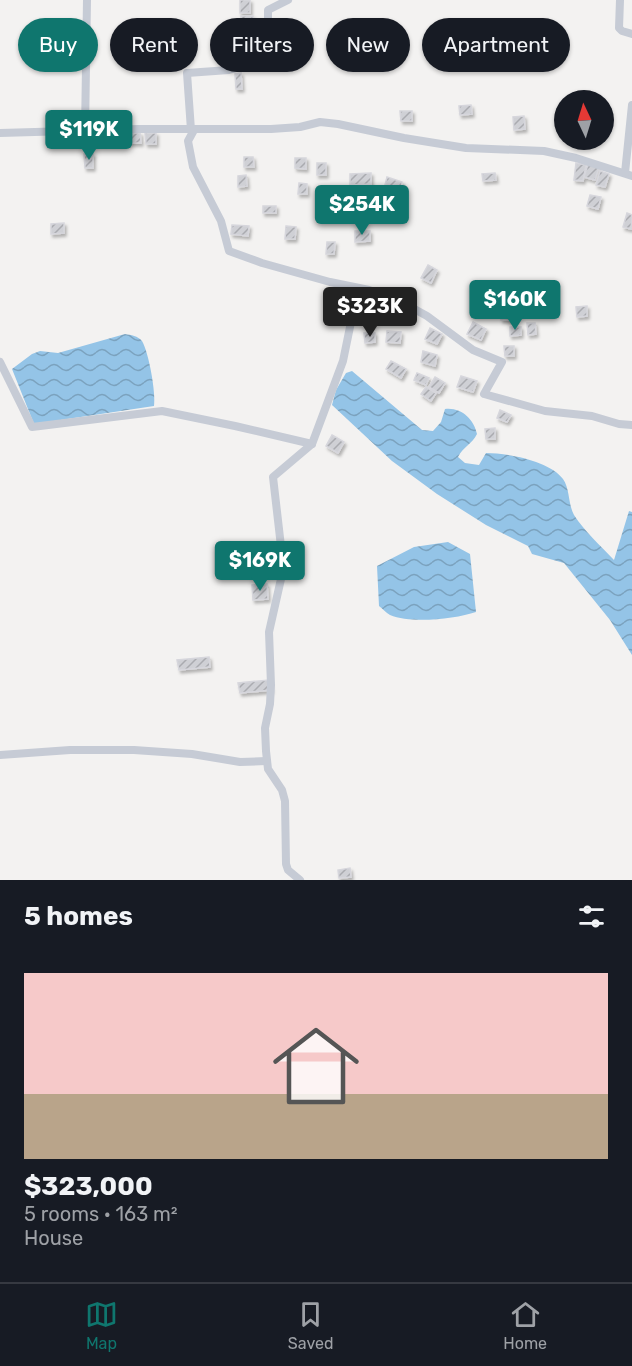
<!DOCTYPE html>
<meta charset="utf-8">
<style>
:root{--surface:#171b24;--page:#242831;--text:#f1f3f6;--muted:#9ea1a6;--line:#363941;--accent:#0f766e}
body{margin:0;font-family:Rubik,sans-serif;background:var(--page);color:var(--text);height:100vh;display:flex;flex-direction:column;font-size:22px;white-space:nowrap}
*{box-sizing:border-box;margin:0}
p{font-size:20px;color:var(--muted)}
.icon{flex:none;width:33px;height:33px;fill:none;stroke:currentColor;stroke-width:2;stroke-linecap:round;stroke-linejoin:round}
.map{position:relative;height:880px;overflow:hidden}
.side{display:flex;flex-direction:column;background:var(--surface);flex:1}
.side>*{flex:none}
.guide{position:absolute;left:18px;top:18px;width:597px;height:54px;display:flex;gap:12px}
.needle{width:39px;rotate:356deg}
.tools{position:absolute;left:554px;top:90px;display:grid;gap:12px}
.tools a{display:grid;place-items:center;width:60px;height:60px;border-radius:50%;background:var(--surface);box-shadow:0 2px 4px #0004;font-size:30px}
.price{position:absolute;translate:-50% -51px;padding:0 14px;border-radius:6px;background:var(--accent);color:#fff;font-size:20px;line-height:39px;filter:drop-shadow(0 2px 3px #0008)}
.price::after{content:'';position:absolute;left:50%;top:36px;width:18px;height:14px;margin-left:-9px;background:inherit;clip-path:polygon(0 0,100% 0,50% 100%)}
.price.on{background:#222;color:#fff}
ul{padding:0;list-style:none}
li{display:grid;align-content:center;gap:12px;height:318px;padding:0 24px}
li+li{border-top:2px solid var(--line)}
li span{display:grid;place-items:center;height:186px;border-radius:0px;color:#555}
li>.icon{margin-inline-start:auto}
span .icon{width:108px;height:108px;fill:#fffc;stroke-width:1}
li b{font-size:26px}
h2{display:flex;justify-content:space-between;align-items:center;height:72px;padding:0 24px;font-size:26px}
.tag{padding:0 21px;border-radius:27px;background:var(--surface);box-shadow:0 2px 4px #0004;font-size:21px;line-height:54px}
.tag.on{background:var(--accent);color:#fff}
.tabs{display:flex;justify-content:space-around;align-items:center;height:84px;border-top:2px solid var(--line);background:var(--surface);font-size:16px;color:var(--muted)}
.tabs a{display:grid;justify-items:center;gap:3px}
.tabs .on{color:var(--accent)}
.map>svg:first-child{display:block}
.water{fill:url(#water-waves)}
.building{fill:url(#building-hatch);stroke:#d6d6dc;stroke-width:1.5;filter:url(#shadow)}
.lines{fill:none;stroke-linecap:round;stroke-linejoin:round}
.street{stroke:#c6cbd5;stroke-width:8}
</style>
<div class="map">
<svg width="632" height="880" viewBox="0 0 632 880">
<defs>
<pattern id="water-waves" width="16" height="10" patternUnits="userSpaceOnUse" patternTransform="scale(1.5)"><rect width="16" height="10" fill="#94c4e7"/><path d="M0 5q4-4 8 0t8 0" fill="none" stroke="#7ba2be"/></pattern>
<pattern id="building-hatch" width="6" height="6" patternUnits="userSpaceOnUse" patternTransform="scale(1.5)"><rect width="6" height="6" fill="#cfd0d5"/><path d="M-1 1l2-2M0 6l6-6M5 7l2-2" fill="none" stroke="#aaabb0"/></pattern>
<filter id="shadow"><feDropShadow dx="2" dy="3" stdDeviation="1.5" flood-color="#0004"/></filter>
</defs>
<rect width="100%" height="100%" fill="#f3f2f1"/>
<g class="water">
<path d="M 125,334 C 131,335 138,336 142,341 C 149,353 156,393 154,406 L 34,424 L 12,369 L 32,354 L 40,351 L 58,353 Z"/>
<path d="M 352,371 L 422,430 L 433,431 L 441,422 L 445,409 C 461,407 474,419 477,434 C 472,444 463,447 458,457 L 465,463 L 479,465 L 486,453 C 507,453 550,461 563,479 C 570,489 568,504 574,515 C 585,532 600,545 614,560 L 629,511 L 632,512 L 632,655 L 610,620 L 564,563 L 532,554 L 528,546 L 486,525 L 437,494 L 392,461 L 332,405 L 336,390 L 346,373 Z"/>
<path d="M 448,542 L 470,554 L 476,612 C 455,619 411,624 390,615 C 386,613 382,608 379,606 L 377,566 L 414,547 Z"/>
</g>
<g class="building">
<rect x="240" y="0" width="10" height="13"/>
<path d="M 241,16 L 253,16 L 254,34 L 242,35 Z"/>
<path d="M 241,73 L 242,89 L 236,89 L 235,74 Z"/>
<path d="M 471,105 L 472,114 L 460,115 L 459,106 Z"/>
<path d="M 400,111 L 412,111 L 412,121 L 401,121 Z"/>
<path d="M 524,116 L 525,129 L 514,130 L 513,117 Z"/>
<path d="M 127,133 L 140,133 L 141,143 L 128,143 Z"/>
<path d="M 145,133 L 156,133 L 156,144 L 146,144 Z"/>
<path d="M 84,154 L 93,154 L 93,168 L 85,168 Z"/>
<path d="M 244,157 L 253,157 L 254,167 L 244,167 Z"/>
<path d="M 295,158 L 306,158 L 306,169 L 295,168 Z"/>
<rect x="317" y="163" width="9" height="12"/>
<path d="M 576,163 L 586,165 L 583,181 L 574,180 Z"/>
<path d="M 588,164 L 599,167 L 595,180 L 584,177 Z"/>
<path d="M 600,171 L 609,174 L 605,187 L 596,185 Z"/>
<path d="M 371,173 L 371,184 L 350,185 L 350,174 Z"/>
<path d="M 495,173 L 496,180 L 483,181 L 482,174 Z"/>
<path d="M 246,175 L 247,186 L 238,187 L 238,176 Z"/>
<path d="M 387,177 L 402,182 L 401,189 L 385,185 Z"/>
<path d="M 299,183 L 307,184 L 307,194 L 298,194 Z"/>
<path d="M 385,187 L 401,191 L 398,200 L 383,195 Z"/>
<path d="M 590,195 L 601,197 L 598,209 L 587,206 Z"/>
<path d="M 393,201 L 394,216 L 381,217 L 380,202 Z"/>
<path d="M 377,203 L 377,216 L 361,217 L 360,204 Z"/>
<rect x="263" y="206" width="13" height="7"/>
<path d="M 627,213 L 632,215 L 631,229 L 623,227 Z"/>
<path d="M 64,223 L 64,233 L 51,234 L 51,224 Z"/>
<path d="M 232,225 L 249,226 L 248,236 L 231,234 Z"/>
<path d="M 286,226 L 296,227 L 295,239 L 285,239 Z"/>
<path d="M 355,231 L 370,231 L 370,241 L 355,242 Z"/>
<path d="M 327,242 L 335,242 L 334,254 L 326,254 Z"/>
<path d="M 428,265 L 437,270 L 431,283 L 421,278 Z"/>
<path d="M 587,306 L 587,316 L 577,317 L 576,307 Z"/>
<path d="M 512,310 L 513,320 L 501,320 L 501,311 Z"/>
<path d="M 473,322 L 486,329 L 481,340 L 467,334 Z"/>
<path d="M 527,323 L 535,323 L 536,334 L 528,335 Z"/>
<path d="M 510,327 L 521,327 L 521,335 L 510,336 Z"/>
<path d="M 430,328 L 442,334 L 437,344 L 425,339 Z"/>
<path d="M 387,331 L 401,332 L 400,343 L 386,342 Z"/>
<path d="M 364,333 L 375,333 L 375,342 L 365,343 Z"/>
<path d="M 504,346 L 514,346 L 514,356 L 505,356 Z"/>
<path d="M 423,351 L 437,355 L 435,366 L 421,362 Z"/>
<path d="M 391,361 L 406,369 L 401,378 L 386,369 Z"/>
<path d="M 417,373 L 429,378 L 426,385 L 414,380 Z"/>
<path d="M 461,376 L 477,381 L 473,392 L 457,387 Z"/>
<path d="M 435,377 L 445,383 L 439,393 L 429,387 Z"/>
<path d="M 426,387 L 436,393 L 431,401 L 421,394 Z"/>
<path d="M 500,410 L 511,415 L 507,422 L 497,418 Z"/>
<path d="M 495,428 L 495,439 L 486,439 L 485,429 Z"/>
<path d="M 332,435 L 344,442 L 338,453 L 326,446 Z"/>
<path d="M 267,584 L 268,599 L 253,600 L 252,585 Z"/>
<path d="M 209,657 L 210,667 L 179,670 L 177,660 Z"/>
<path d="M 269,680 L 271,690 L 240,693 L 238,683 Z"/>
<path d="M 350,868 L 351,877 L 339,878 L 338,870 Z"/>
</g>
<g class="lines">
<g class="street">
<path d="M 620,0 L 619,28 L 622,31 L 632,34"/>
<path d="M 191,130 L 187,73 L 229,70 L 268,60 L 268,10 L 288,0"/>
<path d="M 194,130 L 188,141 L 193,167 L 221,221 L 229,251 L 262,263 L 330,282 L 369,290 L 398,300 L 427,316 L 473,350 L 502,362 L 484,394 L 545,411 L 592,416 L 619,424 L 632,425"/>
<path d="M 85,132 L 87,0"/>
<path d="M 0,133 L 138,129 L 271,129 L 300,127 L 320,122 L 338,124 L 404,138 L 466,148 L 544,151 L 576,158 L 632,176"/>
<path d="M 625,173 L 632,105"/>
<path d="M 0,362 L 32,427 L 162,411 L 235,426 L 312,444"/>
<path d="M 0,755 L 70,750 L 134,750 L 192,754 L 240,762 L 266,761"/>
<path d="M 300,880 L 288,870 L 286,864 L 285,801 L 282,790 L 268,769 L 266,751 L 265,728 L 270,704 L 271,685 L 269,632 L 281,579 L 282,555 L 273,477 L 312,444 L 343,361 L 358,288"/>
</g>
</g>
</svg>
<div class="tools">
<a><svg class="needle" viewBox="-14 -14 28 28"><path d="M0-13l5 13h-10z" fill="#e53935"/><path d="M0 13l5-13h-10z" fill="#9ea1a6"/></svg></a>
</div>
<b class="price" style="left:89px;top:161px">$119K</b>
<b class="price" style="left:362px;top:236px">$254K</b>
<b class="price" style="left:515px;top:331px">$160K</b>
<b class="price on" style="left:370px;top:338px">$323K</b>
<b class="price" style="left:260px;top:592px">$169K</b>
<div class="guide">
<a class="tag on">Buy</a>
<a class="tag">Rent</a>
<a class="tag">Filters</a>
<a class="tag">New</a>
<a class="tag">Apartment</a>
</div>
</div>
<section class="side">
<h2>5 homes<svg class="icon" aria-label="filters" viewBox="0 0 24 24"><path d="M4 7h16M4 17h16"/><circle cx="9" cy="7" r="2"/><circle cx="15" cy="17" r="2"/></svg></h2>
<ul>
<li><span style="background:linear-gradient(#f6c9c9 65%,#b9a48a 0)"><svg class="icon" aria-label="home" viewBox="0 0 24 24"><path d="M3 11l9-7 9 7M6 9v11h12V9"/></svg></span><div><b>$323,000</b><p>5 rooms · 163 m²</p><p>House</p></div></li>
</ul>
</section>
<nav class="tabs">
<a class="on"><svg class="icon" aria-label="map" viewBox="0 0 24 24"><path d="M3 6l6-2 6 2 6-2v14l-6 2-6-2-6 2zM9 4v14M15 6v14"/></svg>Map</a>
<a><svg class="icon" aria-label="saved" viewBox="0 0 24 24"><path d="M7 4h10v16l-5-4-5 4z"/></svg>Saved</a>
<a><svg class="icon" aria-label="home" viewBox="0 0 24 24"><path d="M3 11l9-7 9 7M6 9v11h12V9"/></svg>Home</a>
</nav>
